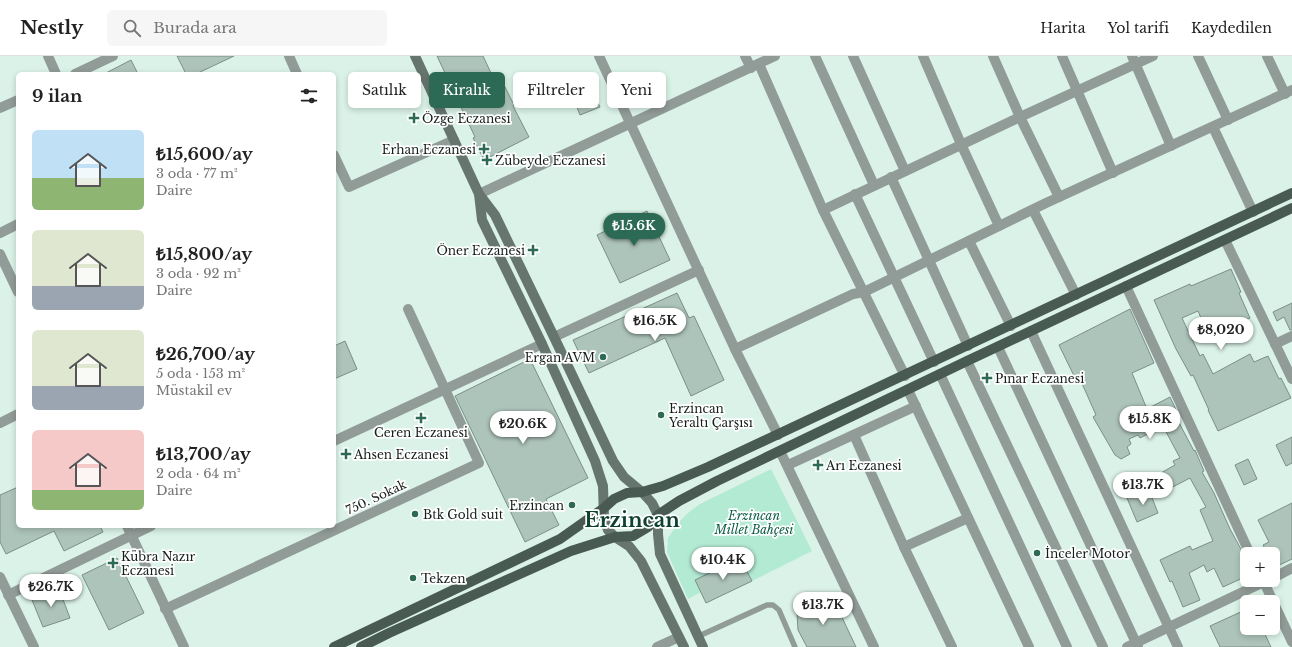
<!DOCTYPE html>
<html lang="tr">
<meta charset="utf-8">
<style>
:root{--surface:#fff;--page:#f6f6f6;--text:#222;--muted:#767676;--line:#e0e0e0;--accent:#2d6a55}
body{margin:0;font-family:"Libre Baskerville",serif;background:var(--page);color:var(--text);height:100vh;display:flex;flex-direction:column;font-size:15px;white-space:nowrap}
*{box-sizing:border-box;margin:0}
p{font-size:13px;color:var(--muted)}
.icon{flex:none;width:22px;height:22px;fill:none;stroke:currentColor;stroke-width:2;stroke-linecap:round;stroke-linejoin:round}
.map{position:relative;flex:1;overflow:hidden}
.drawer{position:absolute;left:16px;top:16px;width:320px;height:456px;display:flex;flex-direction:column;background:var(--surface);border-radius:6px;box-shadow:0 2px 6px #0003}
.drawer>*{flex:none}
.top-card{position:absolute;left:348px;top:16px;width:380px;height:36px;display:flex;gap:8px}
.controls{position:absolute;left:1240px;top:491px;display:grid;gap:8px}
.controls a{display:grid;place-items:center;width:40px;height:40px;border-radius:6px;background:var(--surface);box-shadow:0 2px 6px #0003;font-size:20px}
.price{position:absolute;translate:-50% -34px;padding:0 9px;border-radius:14px;background:#fff;color:#222;font-size:13px;line-height:26px;filter:drop-shadow(0 1px 2px #0008)}
.price::after{content:'';position:absolute;left:50%;top:24px;width:12px;height:9px;margin-left:-6px;background:inherit;clip-path:polygon(0 0,100% 0,50% 100%)}
.price.selected{background:var(--accent);color:#fff}
ul{padding:0;list-style:none}
li{display:flex;align-items:center;gap:12px;height:100px;padding:0 16px}
li span{display:grid;place-items:center;flex:none;width:112px;height:80px;border-radius:6px;color:#555}
li>.icon{margin-inline-start:auto}
span .icon{width:48px;height:48px;fill:#fffc;stroke-width:1}
li b{font-size:17px}
h2{display:flex;justify-content:space-between;align-items:center;height:48px;padding:0 16px;font-size:17px}
.chip{padding:0 14px;border-radius:6px;background:var(--surface);box-shadow:0 2px 6px #0003;font-size:14px;line-height:36px}
.chip.selected{background:var(--accent);color:#fff}
header{display:flex;align-items:center;gap:24px;box-sizing:border-box;height:56px;padding:0 20px;background:var(--surface);border-bottom:1px solid var(--line)}
header strong{font-size:19px}
nav{display:flex;gap:22px;margin-inline-start:auto;font-size:14px}
.search{width:280px;height:36px;background:var(--page);display:flex;align-items:center;gap:10px;box-sizing:border-box;padding:0 14px;border-radius:6px;color:var(--muted);font-size:15px}
.map>svg:first-child{display:block}
.green{fill:#b3ead4}
.building{fill:#adc4ba;stroke:#7a9087}
.lines{fill:none;stroke-linecap:round;stroke-linejoin:round}
.service{stroke:#919b97;stroke-width:5.5}
.minor{stroke:#919b97;stroke-width:10}
.tertiary{stroke:#919b97;stroke-width:10}
.secondary{stroke:#67756f;stroke-width:10}
.primary{stroke:#495a53;stroke-width:10}
.poi-dot{fill:#2d6a55;stroke:#fff;stroke-width:1.5}
.labels{text-anchor:middle;dominant-baseline:central;stroke-width:3.5;stroke-linejoin:round;paint-order:stroke}
.poi-label{font-size:12px;fill:#151e1a;stroke:#fff;text-anchor:start}
.street-label{font-size:12px;fill:#151e1a;stroke:#fff}
.park-label{font-size:12px;font-style:italic;fill:#0b5c45;stroke:#fff}
.town-label{font-size:20px;font-weight:bold;fill:#0f4131;stroke:#fff}
</style>
<header>
<strong>Nestly</strong>
<div class="search"><svg class="icon" aria-label="search" viewBox="0 0 24 24"><circle cx="10" cy="10" r="6"/><path d="M15 15l6 6"/></svg>Burada ara</div>
<nav><a>Harita</a><a>Yol tarifi</a><a>Kaydedilen</a></nav>
</header>
<div class="map">
<svg width="1292" height="591" viewBox="0 0 1292 591">
<rect width="100%" height="100%" fill="#daf2e7"/>
<path class="green" d="M 771,413 L 812,495 L 752,525 L 740,502 L 695,524 L 701,536 L 688,543 L 667,496 L 668,482 L 679,466 L 688,457 L 700,448 Z"/>
<g class="building">
<path d="M 177,0 L 234,0 L 196,18 L 186,18 Z"/>
<path d="M 437,0 L 483,0 L 498,32 L 504,29 L 514,49 L 513,50 L 529,81 L 484,104 L 473,82 L 475,81 Z"/>
<path d="M 131,4 L 138,18 L 104,18 Z"/>
<path d="M 594,38 L 600,51 L 580,59 L 575,46 Z"/>
<path d="M 647,155 L 670,204 L 620,227 L 597,179 Z"/>
<path d="M 1231,213 L 1241,236 L 1239,237 L 1250,262 L 1209,281 L 1198,255 L 1182,262 L 1200,300 L 1203,298 L 1213,318 L 1250,298 L 1254,306 L 1268,300 L 1279,323 L 1281,322 L 1291,342 L 1218,375 L 1208,354 L 1209,354 L 1193,319 L 1191,320 L 1176,293 L 1154,244 L 1190,228 L 1191,230 Z"/>
<path d="M 677,237 L 689,262 L 694,260 L 724,324 L 691,340 L 665,282 L 589,317 L 573,284 Z"/>
<path d="M 1292,247 L 1292,274 L 1290,274 L 1284,261 L 1277,265 L 1273,256 Z"/>
<path d="M 1130,253 L 1154,307 L 1132,317 L 1147,353 L 1170,341 L 1180,362 L 1177,363 L 1194,395 L 1195,394 L 1204,415 L 1202,416 L 1214,437 L 1230,473 L 1247,504 L 1247,520 L 1223,531 L 1214,512 L 1207,516 L 1204,509 L 1189,517 L 1200,544 L 1183,551 L 1172,525 L 1170,526 L 1160,504 L 1190,490 L 1192,494 L 1213,485 L 1200,454 L 1206,451 L 1190,422 L 1167,434 L 1159,418 L 1175,409 L 1173,405 L 1180,402 L 1163,370 L 1140,382 L 1138,379 L 1129,383 L 1131,388 L 1127,391 L 1130,398 L 1121,403 L 1115,399 L 1093,361 L 1096,359 L 1080,323 L 1076,324 L 1059,289 Z"/>
<path d="M 345,285 L 357,313 L 334,323 L 334,290 Z"/>
<path d="M 530,303 L 588,422 L 546,443 L 559,469 L 525,486 L 455,340 Z"/>
<path d="M 1292,381 L 1292,407 L 1286,410 L 1276,389 Z"/>
<path d="M 1248,403 L 1257,423 L 1244,429 L 1235,409 Z"/>
<path d="M 18,431 L 18,470 L 100,470 L 103,476 L 64,495 L 54,475 L 6,498 L 0,486 L 0,439 Z"/>
<path d="M 1149,434 L 1158,457 L 1137,466 L 1127,442 Z"/>
<path d="M 1292,447 L 1292,503 L 1273,512 L 1273,498 L 1268,498 L 1263,489 L 1269,486 L 1258,464 Z"/>
<path d="M 117,502 L 144,557 L 109,574 L 82,519 Z"/>
<path d="M 740,502 L 752,525 L 706,547 L 695,524 Z"/>
<path d="M 59,533 L 70,562 L 43,571 L 32,544 Z"/>
<path d="M 826,543 L 839,555 L 856,591 L 807,591 L 798,574 L 797,557 L 809,544 Z"/>
<path d="M 1245,554 L 1247,559 L 1247,572 L 1262,572 L 1271,591 L 1220,591 L 1210,570 Z"/>
</g>
<g class="lines">
<path class="service" d="M 699,580 L 767,549 L 773,549 L 779,554 L 795,591"/>
<g class="minor">
<path d="M 48,0 L 56,18"/>
<path d="M 289,0 L 297,18"/>
<path d="M 599,0 L 735,293 L 778,379"/>
<path d="M 745,0 L 751,12"/>
<path d="M 815,0 L 874,129"/>
<path d="M 853,0 L 905,115"/>
<path d="M 923,0 L 961,88 L 999,170"/>
<path d="M 993,0 L 1020,61 L 1059,141"/>
<path d="M 1062,0 L 1113,117"/>
<path d="M 1132,0 L 1171,90"/>
<path d="M 1198,0 L 1228,64"/>
<path d="M 1267,0 L 1285,38"/>
<path d="M 759,8 L 823,154 L 905,320"/>
<path d="M 1213,71 L 1253,156"/>
<path d="M 334,99 L 349,131 L 454,84"/>
<path d="M 891,121 L 968,290"/>
<path d="M 855,138 L 934,306"/>
<path d="M 823,154 L 1020,61 L 1153,0"/>
<path d="M 1033,154 L 1076,239"/>
<path d="M 0,177 L 18,168"/>
<path d="M 969,185 L 1011,270"/>
<path d="M 0,198 L 18,236"/>
<path d="M 1126,230 L 1250,498"/>
<path d="M 1031,275 L 1178,591"/>
<path d="M 554,281 L 699,214"/>
<path d="M 1275,288 L 1292,280"/>
<path d="M 998,291 L 1138,591"/>
<path d="M 735,293 L 853,238 L 864,236 L 1046,147 L 1292,34"/>
<path d="M 967,305 L 1103,591"/>
<path d="M 940,318 L 1067,591"/>
<path d="M 908,334 L 1029,591"/>
<path d="M 0,367 L 18,358"/>
<path d="M 854,379 L 904,491 L 952,591"/>
<path d="M 780,395 L 874,591"/>
<path d="M 788,409 L 916,350"/>
<path d="M 127,470 L 184,591"/>
<path d="M 904,491 L 968,462"/>
<path d="M 1273,522 L 1292,512"/>
<path d="M 1263,524 L 1292,586"/>
<path d="M 165,553 L 479,407 L 408,253"/>
<path d="M 1127,591 L 1268,524"/>
</g>
<g class="tertiary">
<path d="M 75,18 L 113,0"/>
<path d="M 0,52 L 18,44"/>
<path d="M 479,138 L 775,0"/>
<path d="M 1225,184 L 1292,323"/>
<path d="M 334,385 L 542,288"/>
<path d="M 0,521 L 34,591"/>
<path d="M 8,539 L 151,470"/>
<path d="M 657,591 L 679,581"/>
</g>
<g class="secondary">
<path d="M 415,0 L 479,138 L 495,159 L 554,281 L 613,405 L 624,421 L 642,436 L 652,447 L 658,459 L 658,478 L 660,498 L 703,591"/>
<path d="M 479,138 L 482,164 L 542,288 L 595,405 L 603,430 L 604,463 L 608,474 L 615,481 L 629,490 L 641,505 L 684,591"/>
</g>
<g class="primary">
<path d="M 334,591 L 560,483 L 604,452 L 614,443 L 627,437 L 642,436 L 663,430 L 708,411 L 1292,137"/>
<path d="M 361,591 L 389,577 L 571,495 L 615,481 L 633,480 L 648,471 L 658,459 L 679,445 L 717,425 L 967,305 L 1292,152"/>
</g>
</g>
<g class="poi-dot">
<path d="M412 56h4v4h4v4h-4v4h-4v-4h-4v-4h4z"/>
<path d="M482 87h4v4h4v4h-4v4h-4v-4h-4v-4h4z"/>
<path d="M485 98h4v4h4v4h-4v4h-4v-4h-4v-4h4z"/>
<path d="M531 188h4v4h4v4h-4v4h-4v-4h-4v-4h4z"/>
<circle cx="603" cy="301" r="4"/>
<path d="M985 316h4v4h4v4h-4v4h-4v-4h-4v-4h4z"/>
<circle cx="661" cy="359" r="4"/>
<path d="M419 356h4v4h4v4h-4v4h-4v-4h-4v-4h4z"/>
<path d="M344 392h4v4h4v4h-4v4h-4v-4h-4v-4h4z"/>
<path d="M816 403h4v4h4v4h-4v4h-4v-4h-4v-4h4z"/>
<circle cx="572" cy="449" r="4"/>
<circle cx="415" cy="458" r="4"/>
<circle cx="1037" cy="497" r="4"/>
<path d="M111 501h4v4h4v4h-4v4h-4v-4h-4v-4h4z"/>
<circle cx="413" cy="522" r="4"/>
</g>
<g class="labels">
<g class="poi-label">
<text x="422" y="62">Özge Eczanesi</text>
<text x="476" y="93" text-anchor="end">Erhan Eczanesi</text>
<text x="495" y="104">Zübeyde Eczanesi</text>
<text x="525" y="194" text-anchor="end">Öner Eczanesi</text>
<text x="595" y="301" text-anchor="end">Ergan AVM</text>
<text x="995" y="322">Pınar Eczanesi</text>
<text x="669" y="352">Erzincan<tspan x="669" dy="14">Yeraltı Çarşısı</tspan></text>
<text x="421" y="376" text-anchor="middle">Ceren Eczanesi</text>
<text x="354" y="398">Ahsen Eczanesi</text>
<text x="826" y="409">Arı Eczanesi</text>
<text x="564" y="449" text-anchor="end">Erzincan</text>
<text x="423" y="458">Btk Gold suit</text>
<text x="1045" y="497">İnceler Motor</text>
<text x="121" y="500">Kübra Nazır<tspan x="121" dy="14">Eczanesi</tspan></text>
<text x="421" y="522">Tekzen</text>
</g>
<g class="street-label">
<text transform="translate(376 441) rotate(-25)">750. Sokak</text>
</g>
<g class="park-label">
<text x="754" y="459">Erzincan<tspan x="754" dy="14">Millet Bahçesi</tspan></text>
</g>
<g class="town-label">
<text x="632" y="464">Erzincan</text>
</g>
</g>
</svg>
<div class="controls">
<a>+</a>
<a>−</a>
</div>
<b class="price selected" style="left:634px;top:191px">₺15.6K</b>
<b class="price" style="left:655px;top:286px">₺16.5K</b>
<b class="price" style="left:1221px;top:295px">₺8,020</b>
<b class="price" style="left:1150px;top:384px">₺15.8K</b>
<b class="price" style="left:523px;top:389px">₺20.6K</b>
<b class="price" style="left:1143px;top:450px">₺13.7K</b>
<b class="price" style="left:723px;top:525px">₺10.4K</b>
<b class="price" style="left:51px;top:552px">₺26.7K</b>
<b class="price" style="left:823px;top:570px">₺13.7K</b>
<div class="top-card">
<a class="chip">Satılık</a>
<a class="chip selected">Kiralık</a>
<a class="chip">Filtreler</a>
<a class="chip">Yeni</a>
</div>
<section class="drawer">
<h2>9 ilan<svg class="icon" aria-label="filters" viewBox="0 0 24 24"><path d="M4 7h16M4 17h16"/><circle cx="9" cy="7" r="2"/><circle cx="15" cy="17" r="2"/></svg></h2>
<ul>
<li><span style="background:linear-gradient(#bfe0f5 60%,#8fb573 0)"><svg class="icon" aria-label="home" viewBox="0 0 24 24"><path d="M3 11l9-7 9 7M6 9v11h12V9"/></svg></span><div><b>₺15,600/ay</b><p>3 oda · 77 m²</p><p>Daire</p></div></li>
<li><span style="background:linear-gradient(#dfe7d0 70%,#9aa5b1 0)"><svg class="icon" aria-label="home" viewBox="0 0 24 24"><path d="M3 11l9-7 9 7M6 9v11h12V9"/></svg></span><div><b>₺15,800/ay</b><p>3 oda · 92 m²</p><p>Daire</p></div></li>
<li><span style="background:linear-gradient(#dfe7d0 70%,#9aa5b1 0)"><svg class="icon" aria-label="home" viewBox="0 0 24 24"><path d="M3 11l9-7 9 7M6 9v11h12V9"/></svg></span><div><b>₺26,700/ay</b><p>5 oda · 153 m²</p><p>Müstakil ev</p></div></li>
<li><span style="background:linear-gradient(#f6c9c9 75%,#8fb573 0)"><svg class="icon" aria-label="home" viewBox="0 0 24 24"><path d="M3 11l9-7 9 7M6 9v11h12V9"/></svg></span><div><b>₺13,700/ay</b><p>2 oda · 64 m²</p><p>Daire</p></div></li>
</ul>
</section>
</div>
